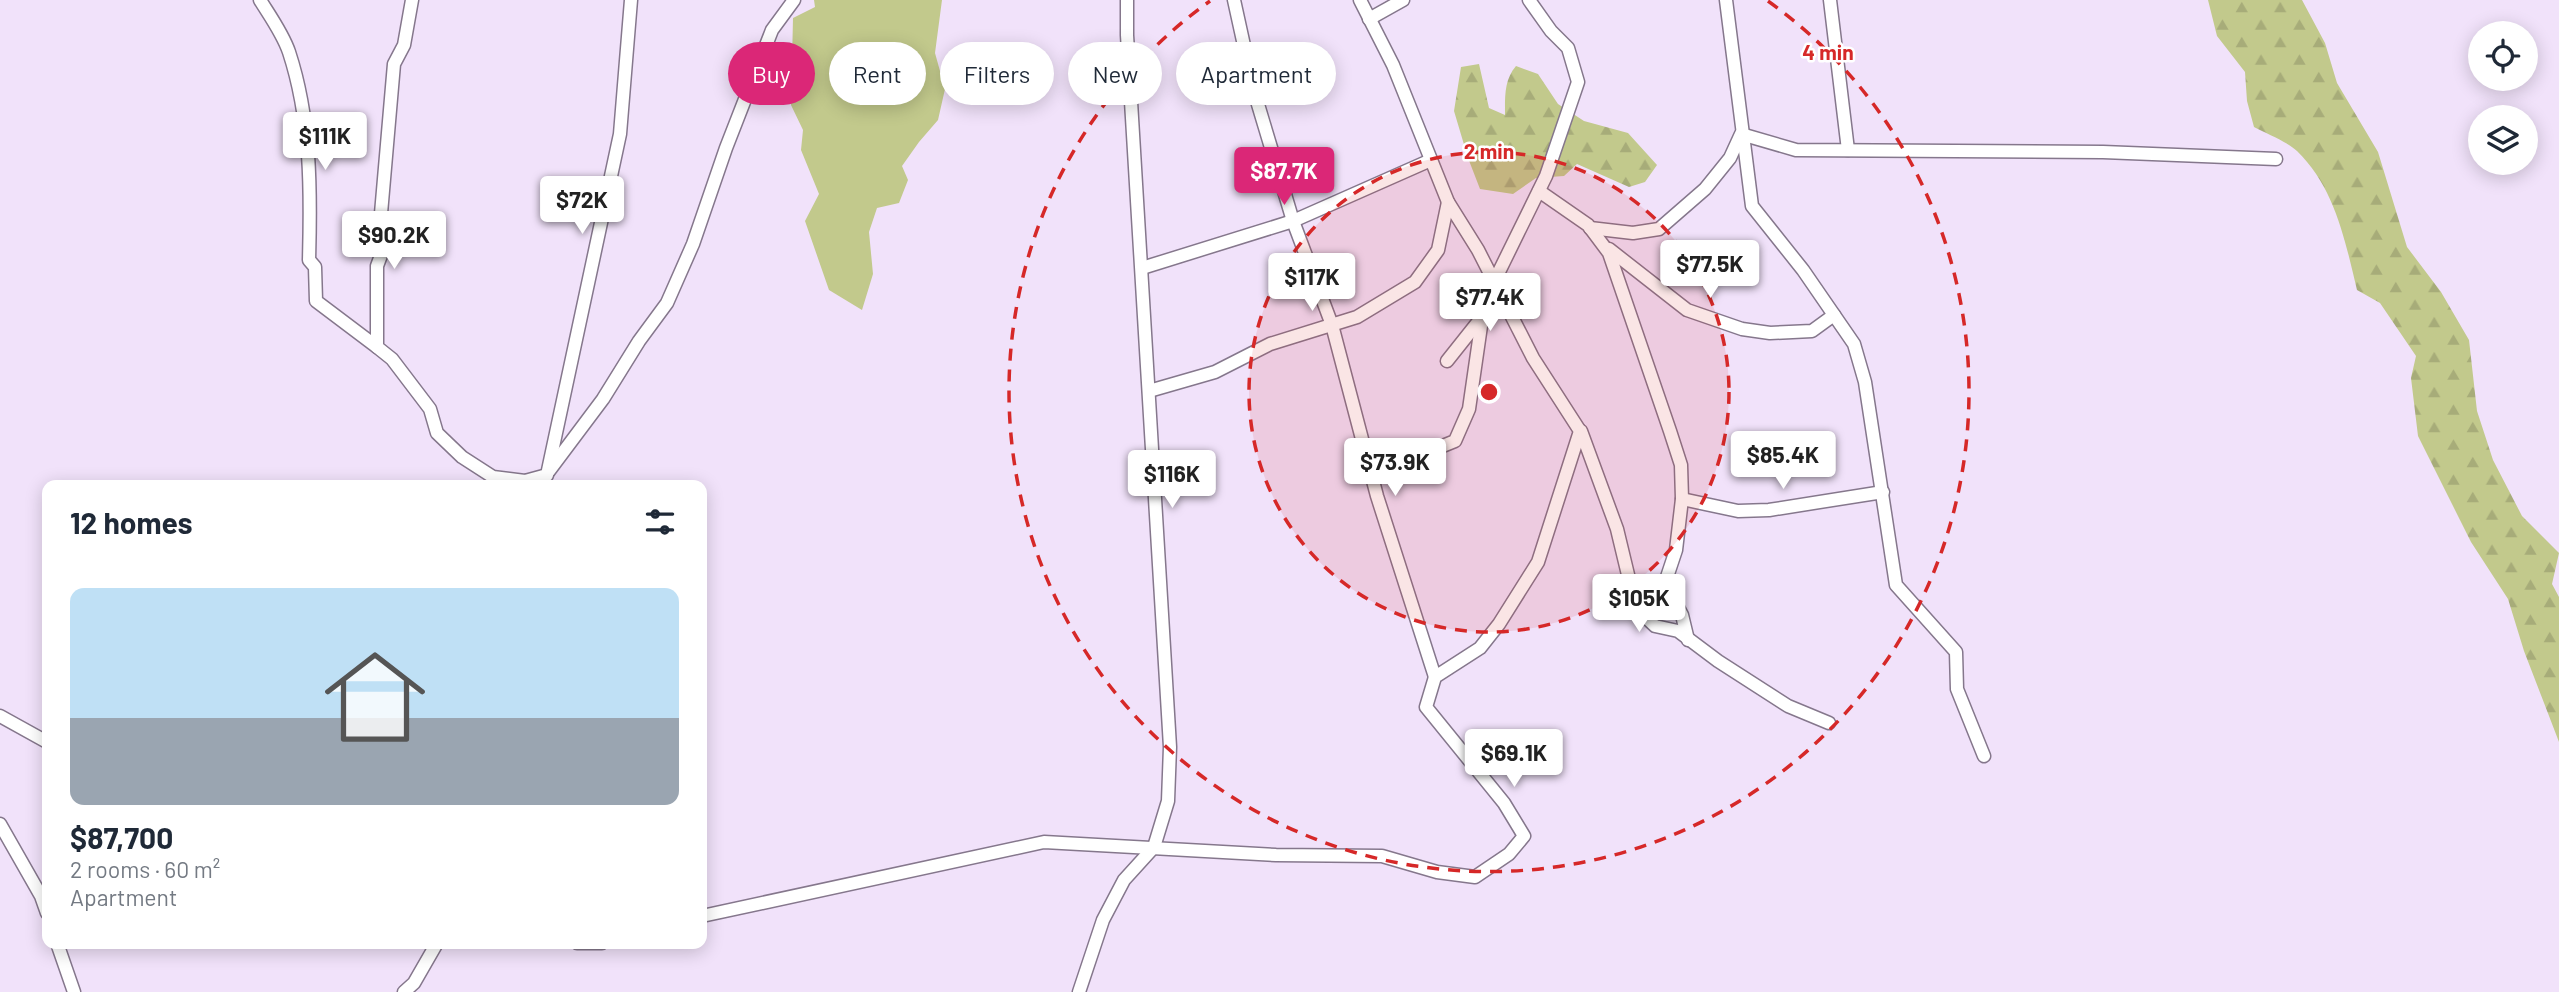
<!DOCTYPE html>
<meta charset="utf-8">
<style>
:root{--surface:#fff;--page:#f6f6f7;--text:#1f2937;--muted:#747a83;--line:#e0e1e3;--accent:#db2777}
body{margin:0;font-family:Barlow,sans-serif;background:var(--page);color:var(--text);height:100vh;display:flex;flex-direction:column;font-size:26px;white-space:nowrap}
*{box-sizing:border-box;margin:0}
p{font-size:23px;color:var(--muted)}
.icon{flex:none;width:38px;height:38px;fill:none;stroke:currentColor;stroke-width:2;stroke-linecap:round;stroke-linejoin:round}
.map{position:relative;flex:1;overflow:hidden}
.details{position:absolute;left:42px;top:480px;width:665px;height:469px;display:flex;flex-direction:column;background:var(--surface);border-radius:14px;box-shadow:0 4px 18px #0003}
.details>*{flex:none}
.guide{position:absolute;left:728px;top:42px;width:665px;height:63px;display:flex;gap:14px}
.controls{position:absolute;left:2468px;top:21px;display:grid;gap:14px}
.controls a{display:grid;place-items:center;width:70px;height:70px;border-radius:50%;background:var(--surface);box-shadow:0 4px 18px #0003;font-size:35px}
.price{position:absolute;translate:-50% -60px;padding:0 16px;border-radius:7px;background:#fff;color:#222;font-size:23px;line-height:46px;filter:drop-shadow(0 2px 4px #0008)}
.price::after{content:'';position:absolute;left:50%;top:42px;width:21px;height:16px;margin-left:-10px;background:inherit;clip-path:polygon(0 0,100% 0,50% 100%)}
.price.active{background:var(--accent);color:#fff}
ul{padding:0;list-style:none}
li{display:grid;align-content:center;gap:14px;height:371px;padding:0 28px}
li+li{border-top:2px solid var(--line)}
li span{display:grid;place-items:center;height:217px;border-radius:14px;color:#555}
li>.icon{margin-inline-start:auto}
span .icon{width:126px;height:126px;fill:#fffc;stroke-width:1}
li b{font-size:30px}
h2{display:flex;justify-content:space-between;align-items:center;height:84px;padding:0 28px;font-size:30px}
.tag{padding:0 24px;border-radius:32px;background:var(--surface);box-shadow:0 4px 18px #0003;font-size:24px;line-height:63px}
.tag.active{background:var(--accent);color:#fff}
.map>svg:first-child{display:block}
.grass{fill:#c2c98c}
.forest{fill:url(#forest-firs)}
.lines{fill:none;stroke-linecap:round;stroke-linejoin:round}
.street-casing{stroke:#85778c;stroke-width:15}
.street{stroke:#fff;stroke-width:12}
.ring{fill:none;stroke:#d62828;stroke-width:3.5;stroke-dasharray:12 9}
.centre{fill:#d62828;stroke:#fff;stroke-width:3.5}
.ring-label{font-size:21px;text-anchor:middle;font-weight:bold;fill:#d62828;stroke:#fff;stroke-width:5;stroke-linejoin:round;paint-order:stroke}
</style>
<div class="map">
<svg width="2559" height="992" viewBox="0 0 2559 992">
<defs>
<pattern id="forest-firs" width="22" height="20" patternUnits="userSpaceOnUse" patternTransform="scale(1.75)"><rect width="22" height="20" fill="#c2c98c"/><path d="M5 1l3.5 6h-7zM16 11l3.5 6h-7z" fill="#a7ac79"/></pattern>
</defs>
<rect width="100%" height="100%" fill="#f1e2fa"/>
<path class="grass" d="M 814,0 L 942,0 L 935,53 L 945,89 L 938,120 L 919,142 L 902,166 L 908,180 L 899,203 L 877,208 L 869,232 L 873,274 L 862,310 L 829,290 L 805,221 L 819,194 L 801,150 L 803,130 L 791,105 L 793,18 L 815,7 Z"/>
<g class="forest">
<path d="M 2208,0 L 2302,0 L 2325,43 L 2337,83 L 2378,152 L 2407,247 L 2441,292 L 2469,340 L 2477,411 L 2493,460 L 2522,516 L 2559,553 L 2552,584 L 2559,597 L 2559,742 L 2524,651 L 2508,599 L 2471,542 L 2418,436 L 2411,378 L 2416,356 L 2380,303 L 2357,290 C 2345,240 2335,188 2297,151 C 2286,141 2267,134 2254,127 L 2247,101 L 2245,72 L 2217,36 Z"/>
<path d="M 1479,64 L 1489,108 L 1505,115 C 1505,97 1504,80 1516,66 L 1538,74 L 1558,104 L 1584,121 L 1628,133 L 1657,165 L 1645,182 L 1629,187 L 1577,164 L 1564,176 L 1536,178 L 1513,194 L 1480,189 L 1468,158 L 1454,111 L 1461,67 Z"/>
</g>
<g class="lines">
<g class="street-casing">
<g id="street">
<path d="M 260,0 C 270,16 283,34 289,52 C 311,119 311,190 309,260 L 315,267 L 316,301 L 377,347"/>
<path d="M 412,0 L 404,45 L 394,64 L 380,225 L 386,242 L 377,266 L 377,347 L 392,359 L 430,409 L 437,433 L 462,457 L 493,477 L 525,481 L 547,475 L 620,134 L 631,0"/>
<path d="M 1234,0 L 1254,91 L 1293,221 L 1332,325 L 1377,496 L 1435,677"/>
<path d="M 1726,0 L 1752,206 L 1803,270 L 1854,344 L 1865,382 L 1896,585 L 1956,652 L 1957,689 L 1984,756"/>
<path d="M 1830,0 L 1848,150"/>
<path d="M 1369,19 L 1403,0"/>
<path d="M 1539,191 L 1588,225 L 1609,253 L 1670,431 L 1681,465 L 1682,499 L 1676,550 L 1665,583 L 1682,615 L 1688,640"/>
<path d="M 1590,228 L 1633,233 L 1659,229 L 1705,189 L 1730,158 L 1741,134 L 1796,150 L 2103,152 L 2276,159"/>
<path d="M 1609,249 L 1687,310 L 1742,329 L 1770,333 L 1812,331 L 1834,315"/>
<path d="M 1142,268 L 1293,221 L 1431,160"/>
<path d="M 1447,361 L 1482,317 L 1493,284 L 1546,176 L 1578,82 L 1568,48 L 1551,31 L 1529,0"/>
<path d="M 1149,391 L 1215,372 L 1270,344 L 1357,317 L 1415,282 L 1438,250 L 1448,202"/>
<path d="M 1581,431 L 1617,529 L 1636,608 L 1655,626 L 1678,631 L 1718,661 L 1788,706 L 1829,723"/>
<path d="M 549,471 L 603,399 L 639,341 L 667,303 L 693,244 L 726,148 L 772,30 L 794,0"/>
<path d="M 1371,475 L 1455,441 L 1469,409 L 1482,319"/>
<path d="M 1682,499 L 1738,511 L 1769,510 L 1883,492"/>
<path d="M 0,716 L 47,742"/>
<path d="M 0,824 L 41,896 L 47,913"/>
<path d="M 702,916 L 1044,842 L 1276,855 L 1382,856 L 1437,872 L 1475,877 L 1509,854 L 1524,836 L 1504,803 L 1426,707 L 1435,677 L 1480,648 L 1499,624 L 1538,562 L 1580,431 L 1533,358 L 1478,250 L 1448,202 L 1393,65 L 1360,0"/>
<path d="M 57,943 L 74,992"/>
<path d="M 577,943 L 602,943"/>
<path d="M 404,992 L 414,983 L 437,943"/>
<path d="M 1079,992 L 1103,920 L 1124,880 L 1154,847 L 1168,801 L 1170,747 L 1127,35 L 1127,0"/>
</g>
</g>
<use href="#street" class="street"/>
</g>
<circle cx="1489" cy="392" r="240" fill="#d62828" fill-opacity=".12"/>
<g class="ring">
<circle cx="1489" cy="392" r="240"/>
<path d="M1768 1A480 480 0 1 1 1210 1"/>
</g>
<circle cx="1489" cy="392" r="10" class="centre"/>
<g class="ring-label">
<text x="1828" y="60">4 min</text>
<text x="1489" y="159">2 min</text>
</g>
</svg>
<div class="controls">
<a><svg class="icon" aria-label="locate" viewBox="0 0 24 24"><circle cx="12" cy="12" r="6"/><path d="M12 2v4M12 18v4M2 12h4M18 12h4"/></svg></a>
<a><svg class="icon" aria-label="layers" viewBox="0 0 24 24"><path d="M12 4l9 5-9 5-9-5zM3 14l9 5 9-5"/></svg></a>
</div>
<b class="price" style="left:325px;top:172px">$111K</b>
<b class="price active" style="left:1284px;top:207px">$87.7K</b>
<b class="price" style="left:582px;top:236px">$72K</b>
<b class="price" style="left:394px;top:271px">$90.2K</b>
<b class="price" style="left:1710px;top:300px">$77.5K</b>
<b class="price" style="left:1312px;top:313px">$117K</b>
<b class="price" style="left:1490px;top:333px">$77.4K</b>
<b class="price" style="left:1783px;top:491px">$85.4K</b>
<b class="price" style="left:1395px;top:498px">$73.9K</b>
<b class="price" style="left:1172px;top:510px">$116K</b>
<b class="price" style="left:1639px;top:634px">$105K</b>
<b class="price" style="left:1514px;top:789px">$69.1K</b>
<div class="guide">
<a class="tag active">Buy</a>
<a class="tag">Rent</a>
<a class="tag">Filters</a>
<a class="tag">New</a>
<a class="tag">Apartment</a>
</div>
<section class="details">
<h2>12 homes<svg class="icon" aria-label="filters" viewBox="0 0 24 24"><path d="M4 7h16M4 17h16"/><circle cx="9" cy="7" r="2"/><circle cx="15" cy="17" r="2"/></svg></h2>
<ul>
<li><span style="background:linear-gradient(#bfe0f5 60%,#9aa5b1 0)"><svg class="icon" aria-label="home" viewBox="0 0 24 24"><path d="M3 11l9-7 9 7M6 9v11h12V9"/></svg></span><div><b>$87,700</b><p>2 rooms · 60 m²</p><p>Apartment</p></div></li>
</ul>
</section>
</div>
